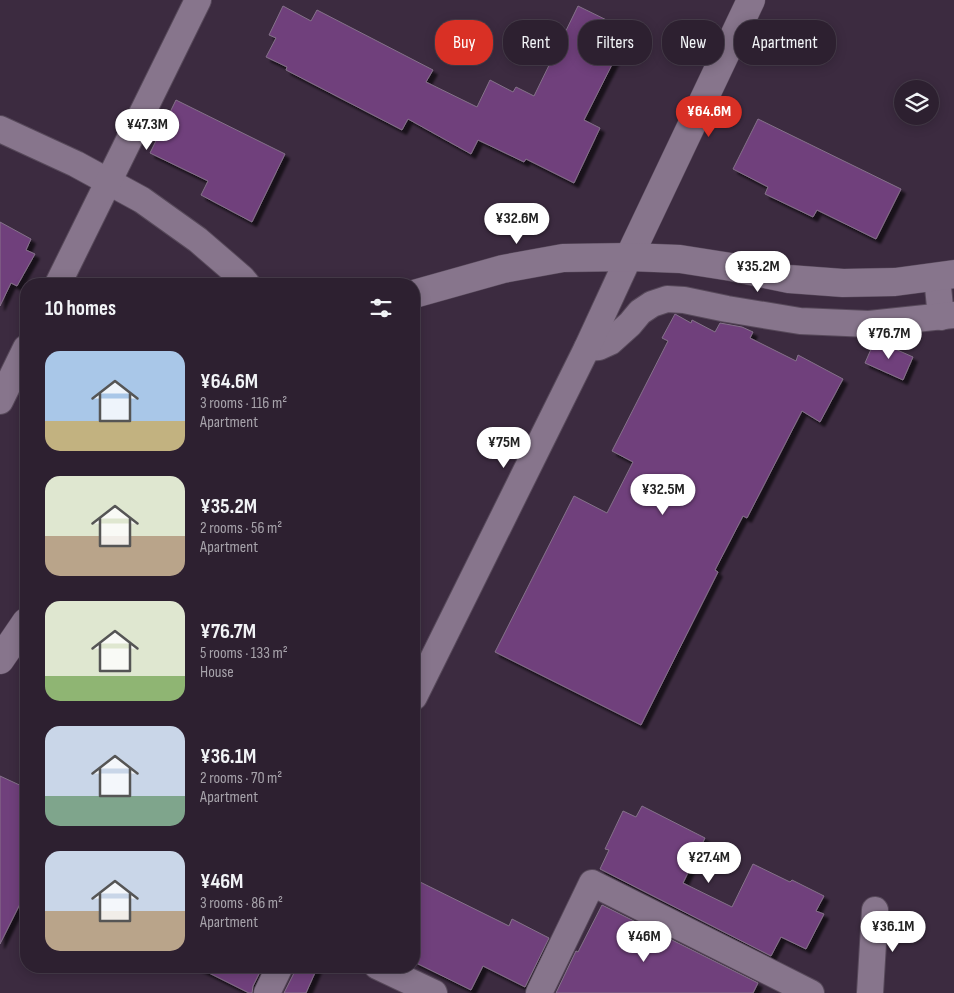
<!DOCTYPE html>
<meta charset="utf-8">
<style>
:root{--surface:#2d2030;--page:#352838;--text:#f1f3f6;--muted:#a7a3ab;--line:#483e4c;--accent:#d93025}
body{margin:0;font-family:"Sofia Sans Condensed",sans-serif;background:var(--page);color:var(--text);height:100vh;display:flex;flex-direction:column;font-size:19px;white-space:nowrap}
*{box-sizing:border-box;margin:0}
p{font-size:16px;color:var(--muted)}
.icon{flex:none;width:28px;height:28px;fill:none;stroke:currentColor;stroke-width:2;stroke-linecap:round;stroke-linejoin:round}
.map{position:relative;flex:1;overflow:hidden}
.sheet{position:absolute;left:20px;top:278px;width:400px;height:695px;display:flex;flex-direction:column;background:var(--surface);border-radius:20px;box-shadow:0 2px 12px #0003,0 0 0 1px var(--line)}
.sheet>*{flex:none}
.top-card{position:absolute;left:435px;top:20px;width:444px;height:45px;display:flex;gap:10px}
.fabs{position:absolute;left:894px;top:80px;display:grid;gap:10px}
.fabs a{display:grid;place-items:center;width:45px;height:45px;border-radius:50%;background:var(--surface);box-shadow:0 2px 12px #0003,0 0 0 1px var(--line);font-size:25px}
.price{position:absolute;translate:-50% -42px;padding:0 11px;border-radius:18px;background:#fff;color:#222;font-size:16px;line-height:32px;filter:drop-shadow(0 1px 2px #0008)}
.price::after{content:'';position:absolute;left:50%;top:30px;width:15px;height:11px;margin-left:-8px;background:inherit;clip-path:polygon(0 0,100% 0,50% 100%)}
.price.current{background:var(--accent);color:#fff}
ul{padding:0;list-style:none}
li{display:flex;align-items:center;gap:15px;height:125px;padding:0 25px}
li span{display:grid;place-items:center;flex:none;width:140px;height:100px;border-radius:15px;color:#555}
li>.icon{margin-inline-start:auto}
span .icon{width:60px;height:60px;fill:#fffc;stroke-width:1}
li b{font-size:21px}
h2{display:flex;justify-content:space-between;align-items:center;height:60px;padding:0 25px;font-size:21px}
.chip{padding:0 18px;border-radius:20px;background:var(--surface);box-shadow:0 2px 12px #0003,0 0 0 1px var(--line);font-size:18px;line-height:45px}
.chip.current{background:var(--accent);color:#fff}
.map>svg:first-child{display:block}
.building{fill:#70407c;stroke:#85728a;filter:url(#shadow)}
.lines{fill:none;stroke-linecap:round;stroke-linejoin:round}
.minor-casing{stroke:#57495a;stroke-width:28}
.tertiary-casing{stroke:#57495a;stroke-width:29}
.minor{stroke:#87758c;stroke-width:26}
.tertiary{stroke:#87758c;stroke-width:28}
</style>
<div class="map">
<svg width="954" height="993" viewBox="0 0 954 993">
<defs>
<filter id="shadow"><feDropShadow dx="4.5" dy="4.5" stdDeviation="1" flood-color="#0009"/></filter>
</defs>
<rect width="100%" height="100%" fill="#3c2b40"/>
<g class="building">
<path d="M 283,6 L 311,21 L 317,10 L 433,70 L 426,82 L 477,107 L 490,80 L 513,92 L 516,87 L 534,96 L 578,6 L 629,31 L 584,120 L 600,128 L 574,183 L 526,159 L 524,162 L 478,140 L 471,154 L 408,119 L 402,130 L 286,70 L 287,67 L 266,57 L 276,38 L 269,35 Z"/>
<path d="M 176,100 L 285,154 L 252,222 L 201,195 L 208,181 L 150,153 Z"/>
<path d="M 758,119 L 901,189 L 876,239 L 817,210 L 813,217 L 765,194 L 768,187 L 733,169 Z"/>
<path d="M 0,222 L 31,239 L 26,250 L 35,254 L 17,286 L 11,283 L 0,306 Z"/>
<path d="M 675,314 L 691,323 L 692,320 L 715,332 L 720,323 L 742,327 L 753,332 L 750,338 L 796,361 L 798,355 L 843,379 L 820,422 L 802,411 L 747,518 L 743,516 L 715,570 L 718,572 L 641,725 L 495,652 L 574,496 L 607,513 L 633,462 L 612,451 L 668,341 L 662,338 Z"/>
<path d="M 875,340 L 913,357 L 903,380 L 865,363 Z"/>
<path d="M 0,776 L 26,788 L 26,892 L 0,944 Z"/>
<path d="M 642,806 L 705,838 L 683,883 L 732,907 L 753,864 L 790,882 L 792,880 L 824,896 L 816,911 L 824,914 L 806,949 L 781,937 L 771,956 L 600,869 L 609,850 L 605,849 L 623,811 L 636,817 Z"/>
<path d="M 414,879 L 509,926 L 512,919 L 549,938 L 525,987 L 483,966 L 471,990 L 414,962 Z"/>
<path d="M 602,905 L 758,983 L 753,993 L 556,993 L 576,951 L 578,952 Z"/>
<path d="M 195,966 L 263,966 L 253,986 L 252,993 L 249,993 Z"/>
<path d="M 295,966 L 318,966 L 306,993 L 284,993 L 294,973 Z"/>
</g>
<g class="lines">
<g class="minor-casing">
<g id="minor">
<path d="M 0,129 L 76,164 L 142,200 L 198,240 L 242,278 L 247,284"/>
<path d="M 937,277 L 941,317"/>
<path d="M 58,284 L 198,0"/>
<path d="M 587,348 L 599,347 L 610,342 L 630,324 L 640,312 L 652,304 L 667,299 L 684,300 L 727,309 L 800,321 L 869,324 L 954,315"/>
<path d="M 0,401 L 26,348"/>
<path d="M 414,697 L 587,348 L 629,257"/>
<path d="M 377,966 L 434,993"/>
<path d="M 267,993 L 280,966"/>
<path d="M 539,993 L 592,883 L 811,993"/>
<path d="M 870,993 L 875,910"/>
</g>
</g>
<g class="tertiary-casing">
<g id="tertiary">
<path d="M 629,257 L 751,0"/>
<path d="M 414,294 L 503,269 L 563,258 L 629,257 L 680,259 L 731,267 L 789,279 L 843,283 L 895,282 L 954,274"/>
<path d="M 0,660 L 26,622"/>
</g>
</g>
<use href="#minor" class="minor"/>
<use href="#tertiary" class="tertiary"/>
</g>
</svg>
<div class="fabs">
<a><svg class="icon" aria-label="layers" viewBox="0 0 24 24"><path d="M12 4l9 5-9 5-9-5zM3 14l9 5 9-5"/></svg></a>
</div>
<b class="price current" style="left:709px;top:138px">¥64.6M</b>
<b class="price" style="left:147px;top:151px">¥47.3M</b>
<b class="price" style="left:517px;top:245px">¥32.6M</b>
<b class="price" style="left:758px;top:293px">¥35.2M</b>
<b class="price" style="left:889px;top:360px">¥76.7M</b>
<b class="price" style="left:504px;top:469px">¥75M</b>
<b class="price" style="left:663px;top:516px">¥32.5M</b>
<b class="price" style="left:709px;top:884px">¥27.4M</b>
<b class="price" style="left:893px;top:953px">¥36.1M</b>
<b class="price" style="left:644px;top:963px">¥46M</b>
<div class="top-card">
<a class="chip current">Buy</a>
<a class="chip">Rent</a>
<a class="chip">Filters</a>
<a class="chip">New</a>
<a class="chip">Apartment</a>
</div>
<section class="sheet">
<h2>10 homes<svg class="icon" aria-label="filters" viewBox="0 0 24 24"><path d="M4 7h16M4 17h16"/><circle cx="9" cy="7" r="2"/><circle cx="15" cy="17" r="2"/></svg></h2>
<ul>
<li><span style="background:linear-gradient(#a9c7e8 70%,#c2b280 0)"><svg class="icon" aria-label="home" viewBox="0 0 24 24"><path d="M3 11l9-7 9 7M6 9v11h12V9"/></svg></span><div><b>¥64.6M</b><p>3 rooms · 116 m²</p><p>Apartment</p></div></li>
<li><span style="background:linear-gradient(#dfe7d0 60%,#b9a48a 0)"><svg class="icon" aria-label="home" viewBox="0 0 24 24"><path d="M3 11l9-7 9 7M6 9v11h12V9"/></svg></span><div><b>¥35.2M</b><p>2 rooms · 56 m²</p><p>Apartment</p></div></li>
<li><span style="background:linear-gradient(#dfe7d0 75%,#8fb573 0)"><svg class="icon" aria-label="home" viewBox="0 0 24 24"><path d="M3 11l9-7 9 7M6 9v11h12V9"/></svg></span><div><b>¥76.7M</b><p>5 rooms · 133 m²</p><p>House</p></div></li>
<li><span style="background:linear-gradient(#c9d6e8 70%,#7fa58c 0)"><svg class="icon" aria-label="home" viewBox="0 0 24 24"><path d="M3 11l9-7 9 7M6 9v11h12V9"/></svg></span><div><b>¥36.1M</b><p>2 rooms · 70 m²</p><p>Apartment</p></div></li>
<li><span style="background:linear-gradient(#c9d6e8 60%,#b9a48a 0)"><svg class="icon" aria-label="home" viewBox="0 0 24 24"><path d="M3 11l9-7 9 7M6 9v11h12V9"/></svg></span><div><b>¥46M</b><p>3 rooms · 86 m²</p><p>Apartment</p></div></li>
</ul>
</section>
</div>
